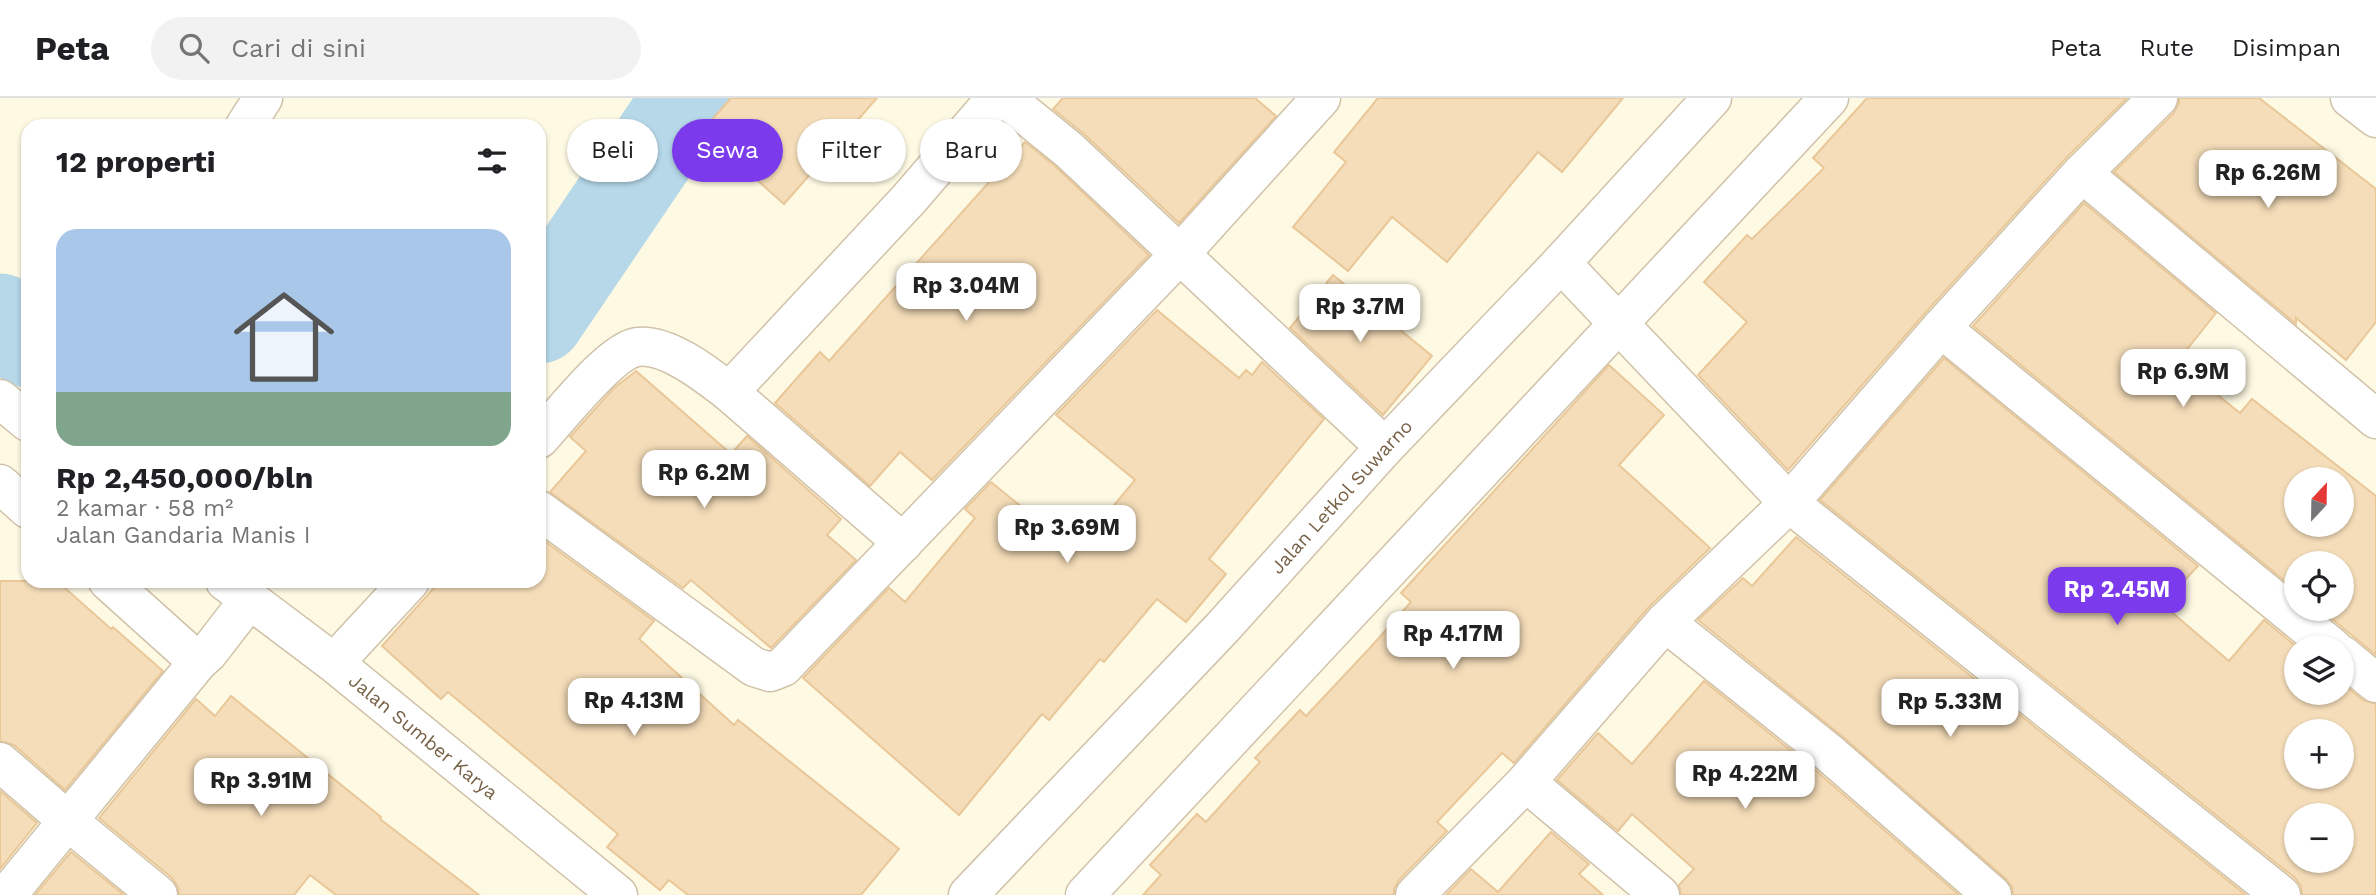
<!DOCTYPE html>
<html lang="id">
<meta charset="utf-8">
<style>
:root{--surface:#fff;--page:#f2f2f2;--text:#202124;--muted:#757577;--line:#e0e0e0;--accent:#7c3aed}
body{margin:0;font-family:"Work Sans",sans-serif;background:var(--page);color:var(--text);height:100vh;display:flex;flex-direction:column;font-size:26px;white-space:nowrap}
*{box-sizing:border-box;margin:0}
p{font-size:23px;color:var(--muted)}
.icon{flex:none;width:38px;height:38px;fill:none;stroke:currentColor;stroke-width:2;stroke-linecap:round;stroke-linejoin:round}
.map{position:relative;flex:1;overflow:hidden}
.details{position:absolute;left:21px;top:21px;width:525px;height:469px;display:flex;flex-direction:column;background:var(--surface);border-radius:21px;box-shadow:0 2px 5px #0004}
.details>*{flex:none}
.banner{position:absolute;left:567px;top:21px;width:665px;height:63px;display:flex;gap:14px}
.needle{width:46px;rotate:22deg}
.buttons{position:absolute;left:2284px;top:369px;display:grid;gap:14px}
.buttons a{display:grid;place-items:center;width:70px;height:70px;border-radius:50%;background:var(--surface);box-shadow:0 2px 5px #0004;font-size:35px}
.price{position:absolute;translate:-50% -60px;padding:0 16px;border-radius:14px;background:#fff;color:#222;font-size:23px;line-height:46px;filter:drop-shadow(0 2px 4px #0008)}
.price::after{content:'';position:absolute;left:50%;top:42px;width:21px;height:16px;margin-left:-10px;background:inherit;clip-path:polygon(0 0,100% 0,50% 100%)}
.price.selected{background:var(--accent);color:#fff}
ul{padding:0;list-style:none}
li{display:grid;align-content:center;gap:14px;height:371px;padding:0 35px}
li span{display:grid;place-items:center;height:217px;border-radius:21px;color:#555}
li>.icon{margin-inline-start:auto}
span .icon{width:126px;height:126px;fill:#fffc;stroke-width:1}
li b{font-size:30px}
h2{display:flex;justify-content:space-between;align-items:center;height:84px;padding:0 35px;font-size:30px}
.pill{padding:0 24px;border-radius:32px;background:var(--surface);box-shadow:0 2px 5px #0004;font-size:24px;line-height:63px}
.pill.selected{background:var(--accent);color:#fff}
header{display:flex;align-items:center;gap:42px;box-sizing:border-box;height:98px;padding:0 35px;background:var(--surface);border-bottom:2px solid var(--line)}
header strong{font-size:33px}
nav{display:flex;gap:38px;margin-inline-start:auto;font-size:24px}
.search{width:490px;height:63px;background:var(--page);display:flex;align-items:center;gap:18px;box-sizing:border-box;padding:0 24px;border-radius:38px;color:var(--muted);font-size:26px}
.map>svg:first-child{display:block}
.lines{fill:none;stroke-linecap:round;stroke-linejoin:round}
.river{stroke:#b6d8e9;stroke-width:91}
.building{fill:#f5ddb9;stroke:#e9c798;stroke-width:2;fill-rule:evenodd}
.minor-casing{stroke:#d0c2a9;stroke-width:41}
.tertiary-casing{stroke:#d0c2a9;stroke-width:41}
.minor{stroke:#fff;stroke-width:38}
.tertiary{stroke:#fff;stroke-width:38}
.labels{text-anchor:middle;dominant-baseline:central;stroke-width:7;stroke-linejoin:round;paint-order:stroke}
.street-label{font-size:19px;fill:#786247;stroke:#fffbeb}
</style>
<header>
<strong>Peta</strong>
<div class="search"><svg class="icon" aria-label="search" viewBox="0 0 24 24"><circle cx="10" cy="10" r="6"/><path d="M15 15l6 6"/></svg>Cari di sini</div>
<nav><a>Peta</a><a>Rute</a><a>Disimpan</a></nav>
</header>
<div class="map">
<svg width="2376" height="797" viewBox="0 0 2376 797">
<rect width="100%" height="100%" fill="#fef9e3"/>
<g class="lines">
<g class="river">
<path d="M 539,220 L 688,0"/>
<path d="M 0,221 L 28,244"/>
</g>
</g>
<g class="building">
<path d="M 731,0 L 877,0 L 784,106 L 702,33 Z"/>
<path d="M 1063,0 L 1255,0 L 1276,18 L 1179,125 L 1084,36 L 1053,11 Z"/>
<path d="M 1378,0 L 1623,0 L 1562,74 L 1538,54 L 1447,164 L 1392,119 L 1348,173 L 1293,129 L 1346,64 L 1334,54 Z"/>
<path d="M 1867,0 L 2127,0 L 2066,60 L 1925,215 L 1788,372 L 1698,277 L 1747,224 L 1704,184 L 1747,137 L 1752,141 L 1824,70 L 1813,60 Z"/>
<path d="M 2179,0 L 2259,0 L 2376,91 L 2376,224 L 2346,262 L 2296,220 L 2296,226 L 2114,74 L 2173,16 L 2179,6 Z"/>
<path d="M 1025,44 L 1055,68 L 1149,157 L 932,382 L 900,354 L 870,388 L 775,305 L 820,254 L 829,263 Z"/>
<path d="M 2084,105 L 2216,215 L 2177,264 L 2240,315 L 2252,301 L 2376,398 L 2376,557 L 2320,511 L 2342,511 L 2342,466 L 2296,466 L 2296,492 L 1973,228 ZM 2296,382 L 2342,382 L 2342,427 L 2296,427 Z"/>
<path d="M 1333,177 L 1432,258 L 1383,317 L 1290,230 Z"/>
<path d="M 1157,212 L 1239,280 L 1246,272 L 1252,277 L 1262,264 L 1324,321 L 1209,461 L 1226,476 L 1186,524 L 1157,501 L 1104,564 L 1100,561 L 1049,622 L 1042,616 L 959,717 L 803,580 L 889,490 L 905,504 L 975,420 L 965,411 L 991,384 L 1076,453 L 1135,382 L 1056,317 Z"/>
<path d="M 1944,260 L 2198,468 L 2162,506 L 2229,563 L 2264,522 L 2298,550 L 2296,550 L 2296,595 L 2342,595 L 2342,585 L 2363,602 L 2376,606 L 2376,797 L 2302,797 L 2301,788 L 2295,780 L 1820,402 ZM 2296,634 L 2342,634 L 2342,679 L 2296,679 ZM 2296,718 L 2342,718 L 2342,763 L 2296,763 Z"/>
<path d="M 1609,267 L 1664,317 L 1619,367 L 1710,450 L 1648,510 L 1514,665 L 1502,655 L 1437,724 L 1447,733 L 1399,782 L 1394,791 L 1394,797 L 1143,797 L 1161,777 L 1150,767 L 1197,716 L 1206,724 L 1260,664 L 1255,660 L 1300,612 L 1306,618 L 1369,551 L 1411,504 L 1401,495 Z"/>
<path d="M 636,273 L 731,356 L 747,338 L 841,421 L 827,437 L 856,462 L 771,550 L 691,482 L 683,490 L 550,394 L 586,353 L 570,339 L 614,290 Z"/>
<path d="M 539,439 L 654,523 L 639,541 L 734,627 L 738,622 L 899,751 L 861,797 L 688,797 L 669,782 L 660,792 L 607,749 L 618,736 L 448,594 L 441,601 L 382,548 L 440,483 L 539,483 Z"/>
<path d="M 1796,439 L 2246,797 L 2013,797 L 2012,789 L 2006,781 L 1842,638 L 1698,522 L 1743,480 L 1752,488 Z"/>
<path d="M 0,483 L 57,483 L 111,531 L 113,529 L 163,573 L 65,692 L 14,647 L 0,643 Z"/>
<path d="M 1704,583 L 1814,671 L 1959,797 L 1681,797 L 1679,787 L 1694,771 L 1632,716 L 1618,733 L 1557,682 L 1598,635 L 1632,666 Z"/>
<path d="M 231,598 L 381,719 L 380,721 L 479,797 L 336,797 L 310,777 L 294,797 L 179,797 L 178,789 L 172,780 L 99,720 L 196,601 L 215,618 Z"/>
<path d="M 0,693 L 37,725 L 0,771 Z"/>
<path d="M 1551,734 L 1589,766 L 1579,776 L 1603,797 L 1446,797 L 1471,771 L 1498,794 Z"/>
<path d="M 71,754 L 124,797 L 35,797 Z"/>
</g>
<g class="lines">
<g class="minor-casing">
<g id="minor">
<path d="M 1005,0 L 1069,52 L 1385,349"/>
<path d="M 2350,0 L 2376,20"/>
<path d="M 245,28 L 263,0"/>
<path d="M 2082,75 L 2376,321"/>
<path d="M 1561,165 L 1789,405 L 2281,797"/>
<path d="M 1941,230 L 2333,550"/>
<path d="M 729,294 L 903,445"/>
<path d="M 539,341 C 559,320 610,253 637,249 C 667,245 707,277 729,294 L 909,101 L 996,0"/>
<path d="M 0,386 L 28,411"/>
<path d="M 539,412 L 754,569 L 770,574 L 783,569 L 1180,156 L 1321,0"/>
<path d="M 108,483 L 198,564"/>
<path d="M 1665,524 L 1828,654 L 1992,797"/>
<path d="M 2342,557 L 2376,585"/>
<path d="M 334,565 L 410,483"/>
<path d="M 0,664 L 68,723 L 158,797"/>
<path d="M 1526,684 L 1660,797"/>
<path d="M 7,797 L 198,564 L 208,555 L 249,502"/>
<path d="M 1085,797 L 1829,0"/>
<path d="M 1415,797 L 1526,684 L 1665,524 L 1789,405 L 1941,230 L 2082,75 L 2158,0"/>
</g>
</g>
<g class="tertiary-casing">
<g id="tertiary">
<path d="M 0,301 L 28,324"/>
<path id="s1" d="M 225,483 L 334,565 L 618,797"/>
<path id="s2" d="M 968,797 L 1223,529 L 1385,349 L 1561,165 L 1712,0"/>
</g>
</g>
<use href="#minor" class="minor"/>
<use href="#tertiary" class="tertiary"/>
</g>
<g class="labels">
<g class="street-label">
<text stroke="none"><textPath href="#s2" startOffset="546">Jalan Letkol Suwarno</textPath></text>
<text stroke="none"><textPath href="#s1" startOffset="252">Jalan Sumber Karya</textPath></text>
</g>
</g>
</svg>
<div class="buttons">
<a><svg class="needle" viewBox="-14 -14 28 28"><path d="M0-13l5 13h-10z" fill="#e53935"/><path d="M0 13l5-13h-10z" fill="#757577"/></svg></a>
<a><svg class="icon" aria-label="locate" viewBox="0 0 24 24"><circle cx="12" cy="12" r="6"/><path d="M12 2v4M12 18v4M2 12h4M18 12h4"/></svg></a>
<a><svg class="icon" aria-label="layers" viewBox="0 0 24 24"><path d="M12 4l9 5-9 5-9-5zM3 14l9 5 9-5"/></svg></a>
<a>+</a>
<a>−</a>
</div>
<b class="price" style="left:2268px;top:112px">Rp 6.26M</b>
<b class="price" style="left:966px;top:225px">Rp 3.04M</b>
<b class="price" style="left:1360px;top:246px">Rp 3.7M</b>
<b class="price" style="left:2183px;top:311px">Rp 6.9M</b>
<b class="price" style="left:704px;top:412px">Rp 6.2M</b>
<b class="price" style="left:1067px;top:467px">Rp 3.69M</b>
<b class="price selected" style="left:2117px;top:529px">Rp 2.45M</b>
<b class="price" style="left:1453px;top:573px">Rp 4.17M</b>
<b class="price" style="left:634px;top:640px">Rp 4.13M</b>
<b class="price" style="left:1950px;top:641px">Rp 5.33M</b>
<b class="price" style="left:1745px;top:713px">Rp 4.22M</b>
<b class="price" style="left:261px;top:720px">Rp 3.91M</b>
<div class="banner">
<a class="pill">Beli</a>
<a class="pill selected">Sewa</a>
<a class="pill">Filter</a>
<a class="pill">Baru</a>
</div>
<section class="details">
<h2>12 properti<svg class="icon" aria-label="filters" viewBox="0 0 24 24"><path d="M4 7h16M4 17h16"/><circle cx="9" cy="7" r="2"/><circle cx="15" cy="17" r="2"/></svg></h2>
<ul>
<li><span style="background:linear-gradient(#a9c7e8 75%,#7fa58c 0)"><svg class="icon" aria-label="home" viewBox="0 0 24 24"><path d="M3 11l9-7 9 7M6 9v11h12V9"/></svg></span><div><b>Rp 2,450,000/bln</b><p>2 kamar · 58 m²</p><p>Jalan Gandaria Manis I</p></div></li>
</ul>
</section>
</div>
